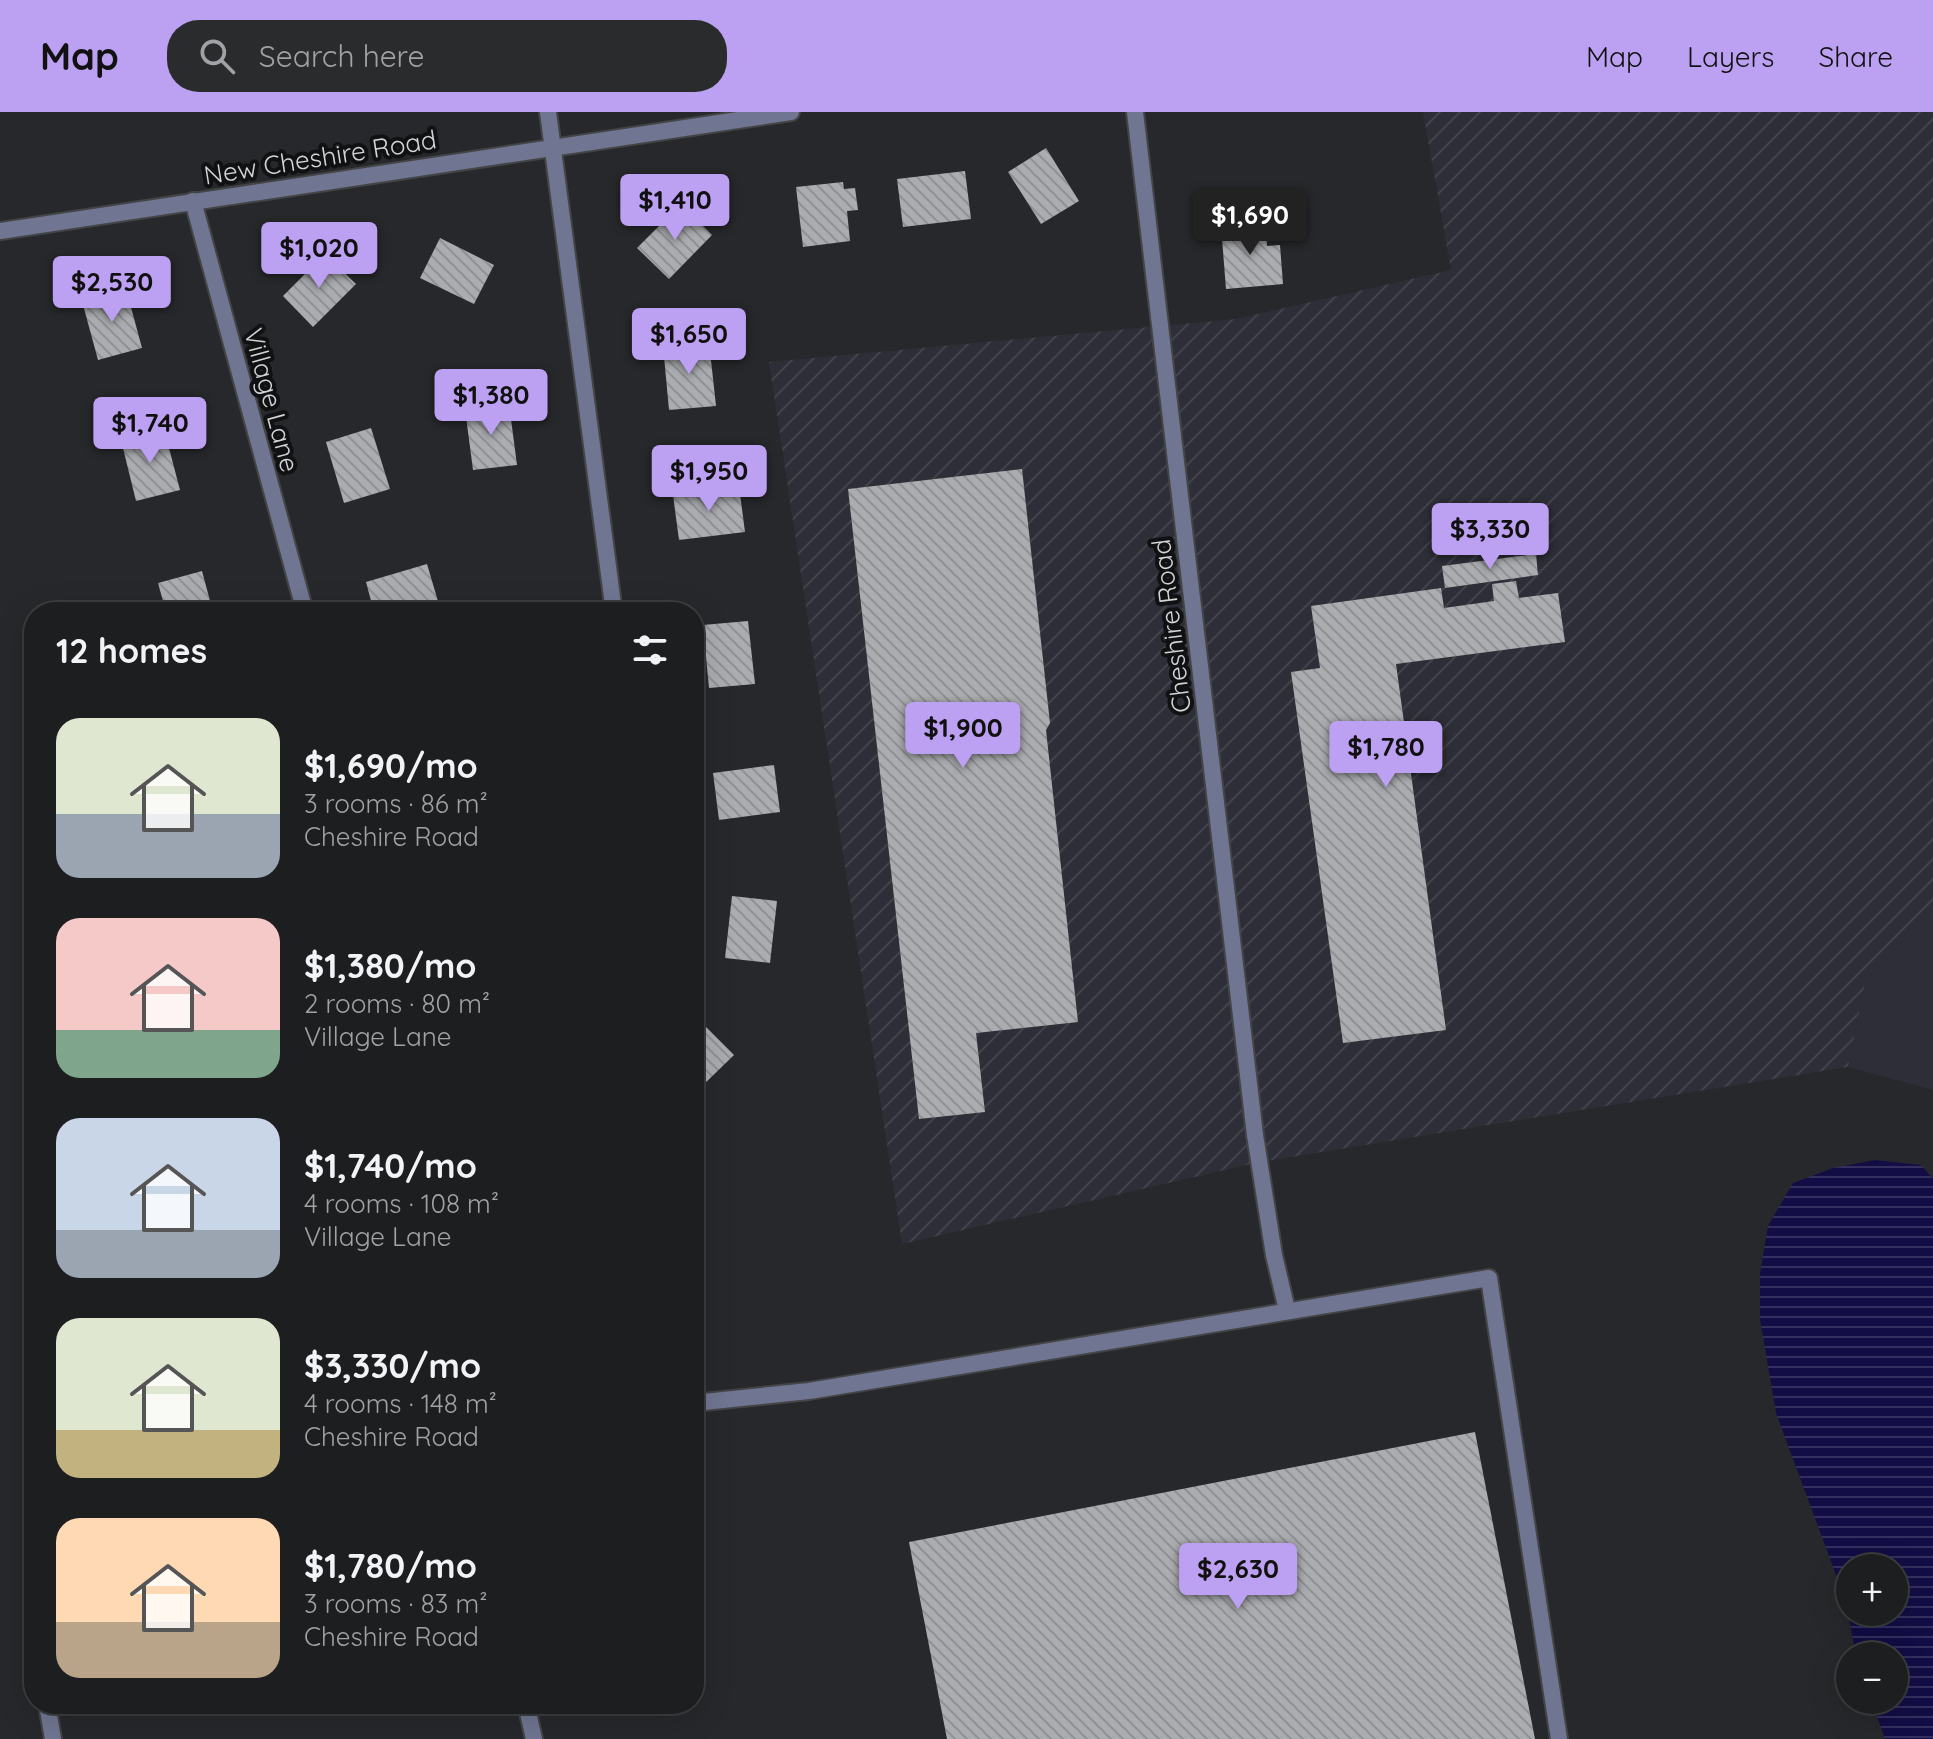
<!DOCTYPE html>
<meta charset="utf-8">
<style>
:root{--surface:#1d1e20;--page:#2a2b2d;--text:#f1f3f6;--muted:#a0a2a5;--line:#3b3c3e;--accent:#bca0f2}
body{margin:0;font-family:Quicksand,sans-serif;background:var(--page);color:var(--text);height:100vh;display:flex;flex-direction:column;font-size:30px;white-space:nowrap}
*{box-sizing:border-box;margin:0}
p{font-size:26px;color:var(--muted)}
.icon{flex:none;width:44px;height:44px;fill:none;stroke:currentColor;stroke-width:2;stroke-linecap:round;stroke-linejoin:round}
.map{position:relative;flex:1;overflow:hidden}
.panel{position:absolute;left:24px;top:490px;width:680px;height:1112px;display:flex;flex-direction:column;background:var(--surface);border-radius:32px;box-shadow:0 8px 32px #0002,0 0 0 2px var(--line)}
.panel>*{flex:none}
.fabs{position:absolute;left:1836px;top:1442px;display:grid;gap:16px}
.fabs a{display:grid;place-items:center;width:72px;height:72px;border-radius:50%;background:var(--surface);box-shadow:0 8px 32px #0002,0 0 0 2px var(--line);font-size:40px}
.price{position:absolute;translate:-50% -68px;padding:0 18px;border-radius:8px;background:var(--accent);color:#111;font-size:26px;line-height:52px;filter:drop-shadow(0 2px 4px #0008)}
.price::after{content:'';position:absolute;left:50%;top:48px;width:24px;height:18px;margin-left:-12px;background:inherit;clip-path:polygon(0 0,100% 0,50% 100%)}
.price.current{background:#222;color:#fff}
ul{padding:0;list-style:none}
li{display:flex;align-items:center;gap:24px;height:200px;padding:0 32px}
li span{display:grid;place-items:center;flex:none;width:224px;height:160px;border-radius:24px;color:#555}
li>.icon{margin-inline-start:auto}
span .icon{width:96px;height:96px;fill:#fffc;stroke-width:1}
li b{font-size:34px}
h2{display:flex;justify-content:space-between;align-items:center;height:96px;padding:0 32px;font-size:34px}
header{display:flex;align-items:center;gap:48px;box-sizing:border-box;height:112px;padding:0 40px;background:var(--accent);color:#111}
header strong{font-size:38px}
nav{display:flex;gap:44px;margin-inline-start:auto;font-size:28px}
.search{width:560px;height:72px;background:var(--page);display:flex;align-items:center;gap:20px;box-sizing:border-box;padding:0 28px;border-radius:32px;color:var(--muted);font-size:30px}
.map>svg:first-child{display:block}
.built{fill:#2d2e37}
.industrial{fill:url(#industrial-furrows)}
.water{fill:url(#water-rules);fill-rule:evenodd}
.building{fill:url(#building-back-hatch)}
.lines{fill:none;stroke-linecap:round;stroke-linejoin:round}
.lane-casing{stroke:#434446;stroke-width:20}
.street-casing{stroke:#434446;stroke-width:20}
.lane{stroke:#707591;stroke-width:16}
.street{stroke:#707591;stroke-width:16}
.labels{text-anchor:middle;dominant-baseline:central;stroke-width:8;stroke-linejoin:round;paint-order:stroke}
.street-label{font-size:26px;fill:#d4d4d6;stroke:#101112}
</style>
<header>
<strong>Map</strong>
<div class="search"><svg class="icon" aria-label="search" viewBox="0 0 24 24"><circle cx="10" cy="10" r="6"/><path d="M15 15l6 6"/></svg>Search here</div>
<nav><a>Map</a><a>Layers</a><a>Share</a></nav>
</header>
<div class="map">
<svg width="1933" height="1627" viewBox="0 0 1933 1627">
<defs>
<pattern id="industrial-furrows" width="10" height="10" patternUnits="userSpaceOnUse" patternTransform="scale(2)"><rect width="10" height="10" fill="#2d2e37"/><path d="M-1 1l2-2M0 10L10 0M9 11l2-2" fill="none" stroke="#41424a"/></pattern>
<pattern id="water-rules" width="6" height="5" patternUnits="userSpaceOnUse" patternTransform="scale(2)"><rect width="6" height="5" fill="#120d44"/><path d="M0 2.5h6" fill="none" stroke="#342f5e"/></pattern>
<pattern id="building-back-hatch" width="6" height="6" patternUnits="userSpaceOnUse" patternTransform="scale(2)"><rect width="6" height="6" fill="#abacb0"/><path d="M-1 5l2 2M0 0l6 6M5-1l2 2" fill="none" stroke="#909194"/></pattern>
</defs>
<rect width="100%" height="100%" fill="#27282b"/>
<path class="built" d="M 1933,806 L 1933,978 L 1848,955 L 1868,857 Z"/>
<path class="industrial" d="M 1423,0 L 1933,0 L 1933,806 L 1868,857 L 1848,955 L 1260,1050 L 902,1132 L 769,250 L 1236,207 L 1451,158 Z"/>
<path class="water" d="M 1875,1048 L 1921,1053 L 1933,1067 L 1933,1627 L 1885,1627 L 1871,1588 L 1894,1588 L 1894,1544 L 1856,1544 L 1846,1490 L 1776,1301 L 1760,1207 L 1760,1162 L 1768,1114 L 1793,1071 L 1833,1056 ZM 1850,1456 L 1894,1456 L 1894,1500 L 1850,1500 Z"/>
<g class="building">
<path d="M 1046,36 L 1079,89 L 1041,112 L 1008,60 Z"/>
<path d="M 965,59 L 971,107 L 903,115 L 897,67 Z"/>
<path d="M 843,70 L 844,77 L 855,76 L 858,98 L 847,99 L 850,129 L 803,135 L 796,75 Z"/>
<path d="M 681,92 L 712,123 L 669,167 L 637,136 Z"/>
<path d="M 1265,110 L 1267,134 L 1280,133 L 1283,172 L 1226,177 L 1221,114 Z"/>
<path d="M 440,126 L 494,153 L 474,192 L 420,166 Z"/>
<path d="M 325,142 L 356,172 L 313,215 L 283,184 Z"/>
<path d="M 126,177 L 142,236 L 98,248 L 82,189 Z"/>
<path d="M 709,230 L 716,294 L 669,298 L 663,234 Z"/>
<path d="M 509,292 L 517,353 L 473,358 L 465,297 Z"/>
<path d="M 371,316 L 390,377 L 344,391 L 326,330 Z"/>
<path d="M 164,317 L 180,378 L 136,389 L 121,328 Z"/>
<path d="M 1022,357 L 1050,611 L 1046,618 L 1078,910 L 976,921 L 985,1000 L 919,1007 L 848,377 Z"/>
<path d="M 739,374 L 745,420 L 679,428 L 673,383 Z"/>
<path d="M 1536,442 L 1538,463 L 1445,476 L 1442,454 Z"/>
<path d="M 427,452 L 440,496 L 427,500 L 374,500 L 366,470 Z"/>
<path d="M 202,459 L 213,500 L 166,500 L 158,471 Z"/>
<path d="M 1516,469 L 1519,486 L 1558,481 L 1565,530 L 1396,552 L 1446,918 L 1343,931 L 1291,560 L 1320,556 L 1311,494 L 1441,476 L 1444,496 L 1494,489 L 1492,472 Z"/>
<path d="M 748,509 L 755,572 L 709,576 L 703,513 Z"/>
<path d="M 774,653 L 780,700 L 719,708 L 713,661 Z"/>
<path d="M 732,784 L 777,789 L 770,851 L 725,846 Z"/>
<path d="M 694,903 L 734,943 L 699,977 L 694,972 Z"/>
<path d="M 1475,1320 L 1535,1627 L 947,1627 L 909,1430 Z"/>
</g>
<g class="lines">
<g class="lane-casing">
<g id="lane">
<path d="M 1255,1023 L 1274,1143 L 1287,1198"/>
<path d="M 694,1291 L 809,1279 L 1489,1166 L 1559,1627"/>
<path d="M 47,1592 L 53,1627"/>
<path d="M 526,1592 L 534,1627"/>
</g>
</g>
<g class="street-casing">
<g id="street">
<path d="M 548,0 L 614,500"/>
<path d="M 1135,0 L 1255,1023"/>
<path d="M 193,89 L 305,500"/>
<path d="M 0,119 L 791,0"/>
</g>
</g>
<use href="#lane" class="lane"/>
<use href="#street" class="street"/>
</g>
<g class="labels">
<g class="street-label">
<text transform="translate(320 45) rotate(-9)">New Cheshire Road</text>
<text transform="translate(272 288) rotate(75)">Village Lane</text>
<text transform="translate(1171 514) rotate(-97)">Cheshire Road</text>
</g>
</g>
</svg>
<div class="fabs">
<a>+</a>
<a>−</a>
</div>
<b class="price" style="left:675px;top:130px">$1,410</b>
<b class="price current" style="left:1250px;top:145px">$1,690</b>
<b class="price" style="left:319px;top:178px">$1,020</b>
<b class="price" style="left:112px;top:212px">$2,530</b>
<b class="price" style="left:689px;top:264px">$1,650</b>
<b class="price" style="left:491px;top:325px">$1,380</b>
<b class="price" style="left:150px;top:353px">$1,740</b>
<b class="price" style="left:709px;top:401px">$1,950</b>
<b class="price" style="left:1490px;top:459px">$3,330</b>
<b class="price" style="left:963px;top:658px">$1,900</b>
<b class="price" style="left:1386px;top:677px">$1,780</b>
<b class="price" style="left:1238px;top:1499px">$2,630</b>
<section class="panel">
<h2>12 homes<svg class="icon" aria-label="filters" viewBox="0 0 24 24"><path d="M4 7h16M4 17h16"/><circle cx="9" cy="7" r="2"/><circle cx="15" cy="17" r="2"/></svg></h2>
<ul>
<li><span style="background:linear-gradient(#dfe7d0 60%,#9aa5b1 0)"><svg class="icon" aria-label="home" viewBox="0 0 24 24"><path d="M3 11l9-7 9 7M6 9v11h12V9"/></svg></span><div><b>$1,690/mo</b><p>3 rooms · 86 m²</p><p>Cheshire Road</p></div></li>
<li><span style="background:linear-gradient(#f6c9c9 70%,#7fa58c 0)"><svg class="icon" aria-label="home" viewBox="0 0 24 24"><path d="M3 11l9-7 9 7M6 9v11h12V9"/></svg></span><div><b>$1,380/mo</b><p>2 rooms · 80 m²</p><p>Village Lane</p></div></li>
<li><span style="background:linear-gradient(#c9d6e8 70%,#9aa5b1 0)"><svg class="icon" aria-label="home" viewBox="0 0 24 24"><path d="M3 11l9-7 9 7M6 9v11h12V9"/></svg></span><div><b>$1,740/mo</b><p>4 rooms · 108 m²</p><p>Village Lane</p></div></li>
<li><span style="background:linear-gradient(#dfe7d0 70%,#c2b280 0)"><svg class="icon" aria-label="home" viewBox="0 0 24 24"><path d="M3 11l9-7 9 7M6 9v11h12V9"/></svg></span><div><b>$3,330/mo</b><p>4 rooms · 148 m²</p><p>Cheshire Road</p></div></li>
<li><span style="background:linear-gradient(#ffd9b3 65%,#b9a48a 0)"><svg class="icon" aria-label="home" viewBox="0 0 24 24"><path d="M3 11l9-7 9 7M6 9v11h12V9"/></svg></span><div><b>$1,780/mo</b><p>3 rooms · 83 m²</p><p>Cheshire Road</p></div></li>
</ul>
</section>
</div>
